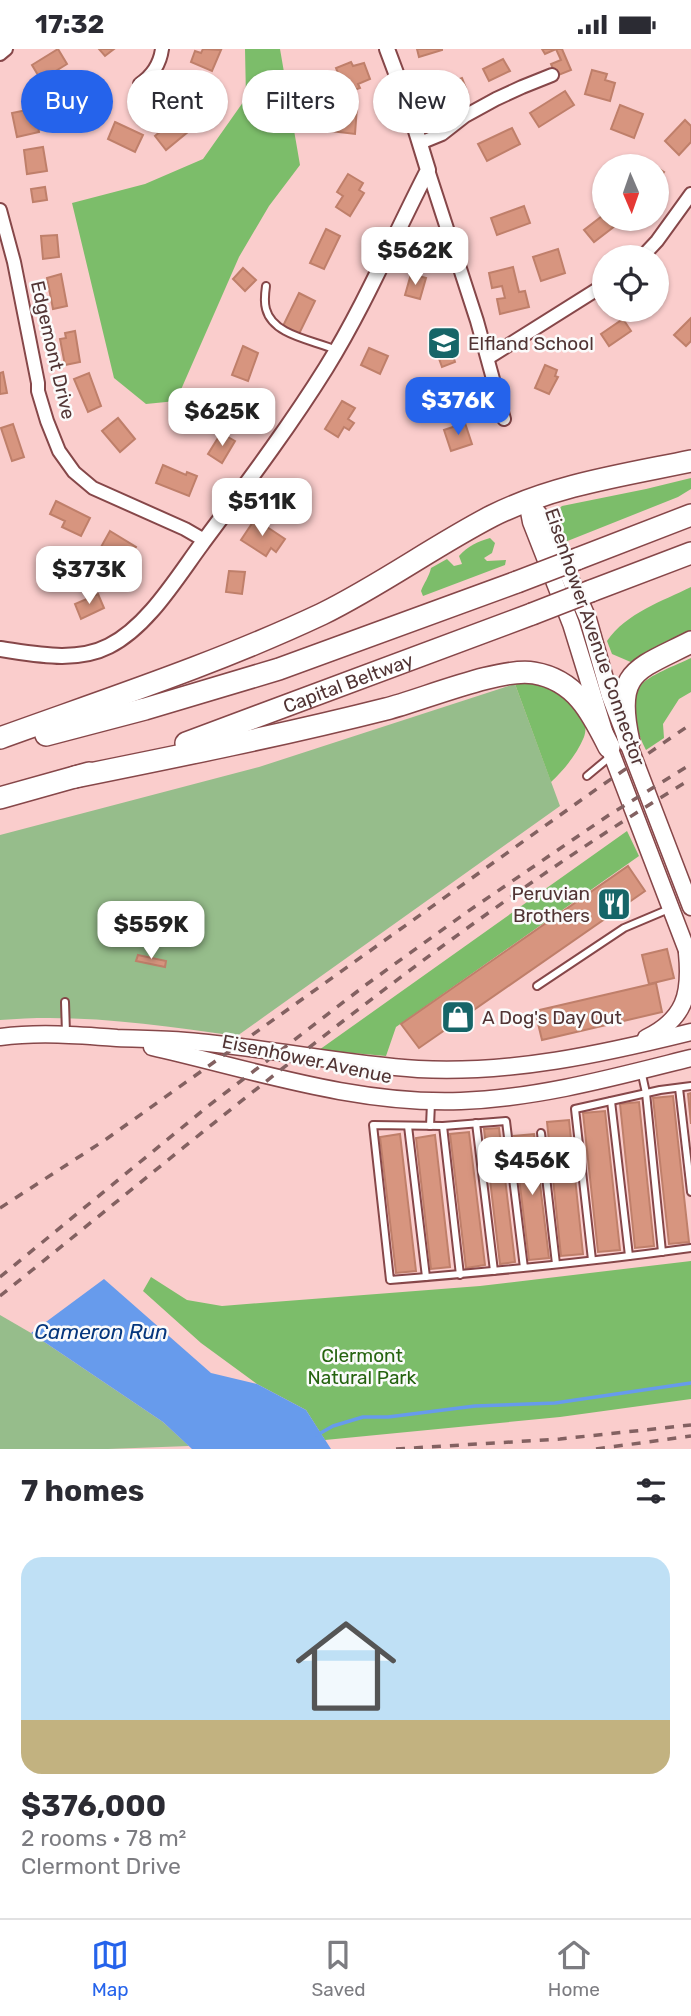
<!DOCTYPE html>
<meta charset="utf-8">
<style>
:root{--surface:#fff;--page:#f7f7f7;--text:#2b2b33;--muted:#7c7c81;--line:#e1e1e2;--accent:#2563eb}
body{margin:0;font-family:Rubik,sans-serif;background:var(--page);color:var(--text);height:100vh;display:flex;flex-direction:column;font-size:26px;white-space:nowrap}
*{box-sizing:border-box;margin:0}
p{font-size:23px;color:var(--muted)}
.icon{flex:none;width:38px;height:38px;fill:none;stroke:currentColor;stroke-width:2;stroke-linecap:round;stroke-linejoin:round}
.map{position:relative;height:1400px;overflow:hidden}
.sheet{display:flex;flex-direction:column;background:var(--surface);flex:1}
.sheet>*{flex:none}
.hud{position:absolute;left:21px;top:21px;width:649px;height:63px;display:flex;gap:14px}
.needle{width:46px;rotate:178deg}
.buttons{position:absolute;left:592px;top:105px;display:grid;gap:14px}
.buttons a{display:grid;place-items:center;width:77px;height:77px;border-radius:50%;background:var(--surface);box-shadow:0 2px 5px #0004;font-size:35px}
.price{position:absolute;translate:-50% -60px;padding:0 16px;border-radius:14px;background:#fff;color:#222;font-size:23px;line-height:46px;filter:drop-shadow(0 2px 4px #0008)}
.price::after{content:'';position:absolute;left:50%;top:42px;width:21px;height:16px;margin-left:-10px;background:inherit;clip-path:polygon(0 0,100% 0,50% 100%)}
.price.on{background:var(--accent);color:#fff}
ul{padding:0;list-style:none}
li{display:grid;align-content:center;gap:14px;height:371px;padding:0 21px}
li+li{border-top:2px solid var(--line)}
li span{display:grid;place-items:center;height:217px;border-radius:21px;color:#555}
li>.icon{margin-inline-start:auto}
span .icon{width:126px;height:126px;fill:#fffc;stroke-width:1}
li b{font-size:30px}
h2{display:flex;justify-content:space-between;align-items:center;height:84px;padding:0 21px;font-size:30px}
.tag{padding:0 24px;border-radius:32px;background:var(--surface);box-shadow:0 2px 5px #0004;font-size:24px;line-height:63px}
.tag.on{background:var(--accent);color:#fff}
.status{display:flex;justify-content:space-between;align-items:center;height:49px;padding:0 35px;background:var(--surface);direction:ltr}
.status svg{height:19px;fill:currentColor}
.tab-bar{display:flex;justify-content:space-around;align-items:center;height:98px;border-top:2px solid var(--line);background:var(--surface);font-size:19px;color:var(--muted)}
.tab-bar a{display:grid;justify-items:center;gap:4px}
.tab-bar .on{color:var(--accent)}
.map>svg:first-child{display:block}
.green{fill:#96bd8b}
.forest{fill:#7cbd6a}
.water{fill:#679bec}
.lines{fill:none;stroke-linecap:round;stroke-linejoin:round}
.stream{stroke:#679bec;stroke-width:3.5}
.building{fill:#d7957f;stroke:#bf7f6a;stroke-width:2}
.service-casing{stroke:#864749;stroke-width:10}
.minor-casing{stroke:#864749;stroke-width:16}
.tertiary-casing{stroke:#864749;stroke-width:18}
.secondary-casing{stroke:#864749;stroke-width:19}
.motorway-casing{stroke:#864749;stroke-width:24}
.service{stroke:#fff;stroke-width:6}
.minor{stroke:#fff;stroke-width:12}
.tertiary{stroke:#fff;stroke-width:14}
.secondary{stroke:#fff;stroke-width:16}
.motorway{stroke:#fff;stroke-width:21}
.rail{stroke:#836161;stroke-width:3.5;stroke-dasharray:9 9;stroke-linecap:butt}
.motorway-bridge-casing{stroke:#864749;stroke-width:24;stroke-linecap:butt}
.motorway-bridge{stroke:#fff;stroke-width:21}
.labels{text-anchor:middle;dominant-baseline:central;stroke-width:5;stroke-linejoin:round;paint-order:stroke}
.poi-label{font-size:19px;fill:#513434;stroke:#fbfbfb;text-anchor:start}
.street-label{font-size:19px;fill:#513434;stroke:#fbfbfb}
.park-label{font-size:19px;fill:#25630f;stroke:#fbfbfb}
.water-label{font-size:21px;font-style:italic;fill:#05367d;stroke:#fbfbfb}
</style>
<div class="status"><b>17:32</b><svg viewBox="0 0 49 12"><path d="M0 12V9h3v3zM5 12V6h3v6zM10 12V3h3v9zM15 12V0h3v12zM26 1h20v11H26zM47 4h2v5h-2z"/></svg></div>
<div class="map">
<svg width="691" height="1400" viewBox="0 0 691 1400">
<rect width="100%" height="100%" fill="#facdcc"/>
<g class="green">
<path d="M 515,635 L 560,757 L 237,987 C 158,976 80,964 0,971 L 0,786 L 259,718 Z"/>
<path d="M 0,1266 L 31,1284 L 163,1373 L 189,1397 L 108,1400 L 0,1400 Z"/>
</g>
<g class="forest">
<path d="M 245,0 L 280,0 L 300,116 L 269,157 L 239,208 L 176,352 L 146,355 L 114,329 L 72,154 L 145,135 L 203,110 L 246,49 Z"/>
<path d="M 691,429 L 691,440 L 678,448 L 565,493 L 554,464 L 562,457 L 646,440 Z"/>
<path d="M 490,489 L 495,494 L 492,504 L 484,509 L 487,512 L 506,511 L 505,516 L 423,547 L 421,542 C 424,534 429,528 431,519 L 447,510 L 454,517 L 462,515 L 459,507 C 468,497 477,493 490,489 Z"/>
<path d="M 691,538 L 691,581 L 633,614 L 612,605 L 607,592 C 626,564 663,552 691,538 Z"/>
<path d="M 691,609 L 691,643 L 679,650 L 663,675 L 664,689 L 646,701 C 638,685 626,655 639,638 C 648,626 677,616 691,609 Z"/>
<path d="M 515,635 C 522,635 530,634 537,636 C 558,641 593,662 584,688 C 577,705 564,721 551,733 Z"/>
<path d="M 627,782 L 639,807 L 396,978 L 386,1007 L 319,1001 Z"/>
<path d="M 691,1212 L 691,1350 L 560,1368 L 325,1391 L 306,1361 L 257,1335 L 201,1294 L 143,1242 L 151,1228 L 187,1251 L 222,1257 L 480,1237 Z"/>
</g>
<path class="water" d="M 104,1230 L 211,1324 L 257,1335 L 306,1361 L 331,1400 L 192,1400 L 163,1373 L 31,1284 Z"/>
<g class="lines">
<path class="stream" d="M 317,1386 L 333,1377 L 363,1368 L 388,1368 L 475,1357 L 555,1354 L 691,1334"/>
</g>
<g class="building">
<path d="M 58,0 L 67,15 L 41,31 L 32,16 Z"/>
<path d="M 99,0 L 114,0 L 105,7 Z"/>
<path d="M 203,0 L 221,1 L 212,22 L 191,13 L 195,2 L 201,4 Z"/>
<path d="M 417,0 L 442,0 L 442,1 L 419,8 Z"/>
<path d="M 542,0 L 562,0 L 571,21 L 556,27 L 551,15 L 561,11 L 556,0 L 545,5 Z"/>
<path d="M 503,10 L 510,22 L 489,32 L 483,20 Z"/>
<path d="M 351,13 L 353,17 L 364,14 L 370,30 L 358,35 L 360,39 L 346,44 L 336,19 Z"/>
<path d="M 592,21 L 607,25 L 605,31 L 615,34 L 610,52 L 585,45 Z"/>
<path d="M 450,26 L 452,33 L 462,29 L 468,45 L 439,55 L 434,40 L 445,36 L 442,29 Z"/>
<path d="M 93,34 L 104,62 L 86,69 L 75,41 Z"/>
<path d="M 207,35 L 221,45 L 204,68 L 190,58 Z"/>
<path d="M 565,42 L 574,56 L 539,78 L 530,64 Z"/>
<path d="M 344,56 L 357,58 L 355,85 L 331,82 L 332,65 L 343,66 Z"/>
<path d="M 620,56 L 643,65 L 634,89 L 611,80 Z"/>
<path d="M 27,61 L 29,69 L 36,67 L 39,83 L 17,88 L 12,64 Z"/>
<path d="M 178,68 L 189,82 L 166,101 L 155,87 Z"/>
<path d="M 685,71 L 691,77 L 691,93 L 679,106 L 665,92 Z"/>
<path d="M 115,73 L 143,86 L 135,103 L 108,90 Z"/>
<path d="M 512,79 L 520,95 L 487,112 L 478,95 Z"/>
<path d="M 43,98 L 47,122 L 27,125 L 24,101 Z"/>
<path d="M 656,118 L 664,123 L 656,134 Z"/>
<path d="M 348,125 L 363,134 L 359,141 L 364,144 L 350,167 L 336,158 L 343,147 L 337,143 Z"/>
<path d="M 45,138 L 47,151 L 33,153 L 31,140 Z"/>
<path d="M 604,155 L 604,170 L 624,170 L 594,193 L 584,181 L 602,167 L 597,160 Z"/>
<path d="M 524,157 L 530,174 L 497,186 L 491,169 Z"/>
<path d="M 326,180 L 340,187 L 324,220 L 310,214 Z"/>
<path d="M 57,186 L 59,208 L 43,210 L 41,187 Z"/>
<path d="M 558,200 L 565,224 L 541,232 L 533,208 Z"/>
<path d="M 513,218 L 519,243 L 525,242 L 529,258 L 500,265 L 497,250 L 505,249 L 502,237 L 492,239 L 489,224 Z"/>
<path d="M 243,219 L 256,231 L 245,242 L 233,230 Z"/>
<path d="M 61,225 L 67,257 L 53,260 L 47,229 Z"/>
<path d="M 411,225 L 426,229 L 420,250 L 405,246 Z"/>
<path d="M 299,244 L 315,252 L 298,287 L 282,279 Z"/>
<path d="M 691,269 L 691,292 L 686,297 L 674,286 Z"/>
<path d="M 623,270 L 631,282 L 609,297 L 601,285 Z"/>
<path d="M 75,282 L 80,313 L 65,316 L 60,290 L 66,289 L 65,284 Z"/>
<path d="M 445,282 L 455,313 L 442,318 L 431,287 Z"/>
<path d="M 243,297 L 258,304 L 248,332 L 232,326 Z"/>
<path d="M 369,299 L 388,307 L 380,325 L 361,316 Z"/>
<path d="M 545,316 L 557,321 L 555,327 L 558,328 L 549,345 L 535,339 Z"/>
<path d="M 3,323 L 7,344 L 0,345 L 0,324 Z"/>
<path d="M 89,324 L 101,357 L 88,363 L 74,330 Z"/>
<path d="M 342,352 L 355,359 L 348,370 L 354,374 L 349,381 L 344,378 L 338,388 L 325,380 Z"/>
<path d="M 118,369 L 135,390 L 120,403 L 102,382 Z"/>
<path d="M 465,374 L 472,395 L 451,402 L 444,381 Z"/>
<path d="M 13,375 L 24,408 L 12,412 L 1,379 Z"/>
<path d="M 221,384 L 235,392 L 222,414 L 208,405 Z"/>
<path d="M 163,416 L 186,426 L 187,423 L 197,427 L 189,447 L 156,434 Z"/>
<path d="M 283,435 L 295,444 L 282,461 L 271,452 Z"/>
<path d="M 56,452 L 90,469 L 81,487 L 62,478 L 65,472 L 50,465 Z"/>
<path d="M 255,470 L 285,490 L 276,503 L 271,499 L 266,507 L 241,491 Z"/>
<path d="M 110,482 L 136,498 L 129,513 L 101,498 Z"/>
<path d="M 229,522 L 245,523 L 242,545 L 226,543 Z"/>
<path d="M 98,545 L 104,559 L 81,570 L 75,555 Z"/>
<path d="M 628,817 L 645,842 L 419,999 L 401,975 Z"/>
<path d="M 667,900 L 674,929 L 649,935 L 642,906 Z"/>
<path d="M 138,906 L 166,912 L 165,918 L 136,912 Z"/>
<path d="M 656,934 L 662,963 L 542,991 L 535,962 Z"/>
<path d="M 691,1044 L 691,1075 L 688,1045 Z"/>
<path d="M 673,1047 L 689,1193 L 669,1195 L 653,1049 Z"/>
<path d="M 639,1053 L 654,1197 L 635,1199 L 620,1055 Z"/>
<path d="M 605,1062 L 620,1201 L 598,1203 L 583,1064 Z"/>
<path d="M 569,1071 L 583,1205 L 561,1207 L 547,1073 Z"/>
<path d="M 499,1079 L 515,1213 L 500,1215 L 484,1080 Z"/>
<path d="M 469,1083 L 485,1216 L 466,1219 L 450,1085 Z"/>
<path d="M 400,1085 L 416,1222 L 396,1224 L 380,1088 Z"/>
<path d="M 534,1085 L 549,1209 L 529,1211 L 514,1087 Z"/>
<path d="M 435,1086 L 450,1218 L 431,1220 L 416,1089 Z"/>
</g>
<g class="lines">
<g class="service-casing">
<g id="service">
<path d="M 266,237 C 265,244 264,253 266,260 C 273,287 314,291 336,301"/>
<path d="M 587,727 L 611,707"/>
<path d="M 537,937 L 624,879 L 669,860"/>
<path d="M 65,953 L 66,984"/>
<path d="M 641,1021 L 646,1044 L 662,1203"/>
<path d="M 679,1039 L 691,1143"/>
<path d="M 611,1052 L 629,1207"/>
<path d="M 476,1074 L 494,1222"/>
<path d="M 408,1077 L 426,1228"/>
<path d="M 430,1077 L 431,1054"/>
<path d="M 443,1077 L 460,1226"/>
<path d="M 541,1084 L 556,1215"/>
<path d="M 592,1211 L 575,1060 L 660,1041 L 691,1037"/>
<path d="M 524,1219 L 506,1072 L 443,1077 L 373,1076 L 390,1231 C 491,1223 591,1213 691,1199"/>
</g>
</g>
<g class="minor-casing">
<g id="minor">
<path d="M 0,5 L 6,0"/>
<path d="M 140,35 C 153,26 160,15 162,0"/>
<path d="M 420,94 L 442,85 L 465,67 L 496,50 L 522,38 L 552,26"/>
<path d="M 428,121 L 477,272 L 504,370"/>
<path d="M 0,161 L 14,213 L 38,334 L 38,342 L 47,372 L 59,402 L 74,423 L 93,439 L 185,480 L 204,491"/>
<path d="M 642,208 L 657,192 L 691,145"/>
<path d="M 488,309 L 604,236"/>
</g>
</g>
<g class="tertiary-casing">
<path id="tertiary" d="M 0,600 C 35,605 76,614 109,597 C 147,578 176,530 201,496 C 244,438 288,380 326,319 C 365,256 394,187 428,121 L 408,56 L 387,0"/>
</g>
<g class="secondary-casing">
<g id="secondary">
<path d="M 527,452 L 531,473 L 571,575 L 609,698 L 691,912"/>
<path d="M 528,452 L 542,469 L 552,488 L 588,570 L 610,647 L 691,858"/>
<path d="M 0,988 C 38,983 78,986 117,989 C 140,990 163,990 186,992 C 264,998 340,1015 418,1020 C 511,1025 602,1005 691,983"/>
<path d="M 646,989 C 685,970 691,945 687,904"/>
<path d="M 152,998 C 253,1021 356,1056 461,1052 C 539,1049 615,1028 691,1009"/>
</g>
</g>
<g class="motorway-casing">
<g id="motorway">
<path d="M 577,510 L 691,466"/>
<path d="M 591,542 L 691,504"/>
<path d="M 46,686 L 145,660 L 279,620 L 517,533"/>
<path d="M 0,689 C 108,650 218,614 322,565 C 381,536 434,497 492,467 C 554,436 624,426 691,412"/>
<path d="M 629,693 C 613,622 636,621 691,593"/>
<path id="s1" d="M 186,694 L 532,565"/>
<path d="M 75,728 C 179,707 283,686 386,660 C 422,651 500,618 534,624 C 576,631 592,664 609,698"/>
<path d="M 0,749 L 89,724"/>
</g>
</g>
<use href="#service" class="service"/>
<use href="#minor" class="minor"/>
<use href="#tertiary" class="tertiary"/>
<use href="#secondary" class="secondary"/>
<use href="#motorway" class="motorway"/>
<g class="rail">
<path d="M 0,1159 L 105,1091 L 598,739 L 691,675"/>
<path d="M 0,1228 L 207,1058 L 367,935 L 467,863 L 609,766 L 691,715"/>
<path d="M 0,1247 C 224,1067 444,879 691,730"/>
<path d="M 396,1400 L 560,1390 L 691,1376"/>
<path d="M 596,1400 L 691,1387"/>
</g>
<g class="motorway-bridge-casing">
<g id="motorway-bridge">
<path d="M 517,533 L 577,510"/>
<path d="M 532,565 L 591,542"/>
</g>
</g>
<use href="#motorway-bridge" class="motorway-bridge"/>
</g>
<defs>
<g id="school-square" transform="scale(1.75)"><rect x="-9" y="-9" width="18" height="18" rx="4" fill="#166568" stroke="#fbfbfb"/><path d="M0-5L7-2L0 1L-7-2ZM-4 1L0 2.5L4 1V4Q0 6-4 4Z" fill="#fff"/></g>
<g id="restaurant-square" transform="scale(1.75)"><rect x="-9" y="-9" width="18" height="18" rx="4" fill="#166568" stroke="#fbfbfb"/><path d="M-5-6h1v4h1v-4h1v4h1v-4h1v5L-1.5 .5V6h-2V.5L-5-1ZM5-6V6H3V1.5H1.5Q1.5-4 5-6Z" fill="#fff"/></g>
<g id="shop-square" transform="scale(1.75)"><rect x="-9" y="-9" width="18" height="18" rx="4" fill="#166568" stroke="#fbfbfb"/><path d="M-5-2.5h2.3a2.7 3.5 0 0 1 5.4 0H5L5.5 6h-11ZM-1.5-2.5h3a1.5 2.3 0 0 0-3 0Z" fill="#fff"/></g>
</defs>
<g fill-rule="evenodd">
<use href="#school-square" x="444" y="294"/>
<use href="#restaurant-square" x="614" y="855"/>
<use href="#shop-square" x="458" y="968"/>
</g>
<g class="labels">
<g class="poi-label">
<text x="468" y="294">Elfland School</text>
<text x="590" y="844" text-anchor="end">Peruvian<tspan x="590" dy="22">Brothers</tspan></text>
<text x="482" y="968">A Dog's Day Out</text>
</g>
<g class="street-label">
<text transform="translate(53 301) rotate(77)">Edgemont Drive</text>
<text transform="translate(595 588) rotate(71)">Eisenhower Avenue Connector</text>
<text stroke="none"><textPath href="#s1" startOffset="173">Capital Beltway</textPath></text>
<text transform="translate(307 1010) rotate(12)">Eisenhower Avenue</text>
</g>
<g class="park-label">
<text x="362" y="1306">Clermont<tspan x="362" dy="22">Natural Park</tspan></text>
</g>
<g class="water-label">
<text x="101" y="1282">Cameron Run</text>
</g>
</g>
</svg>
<div class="buttons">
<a><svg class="needle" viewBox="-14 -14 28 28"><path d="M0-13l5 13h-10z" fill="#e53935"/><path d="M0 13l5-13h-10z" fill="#7c7c81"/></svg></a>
<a><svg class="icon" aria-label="locate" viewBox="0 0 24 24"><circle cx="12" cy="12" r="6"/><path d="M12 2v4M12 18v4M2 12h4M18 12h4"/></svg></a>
</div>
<b class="price" style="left:415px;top:238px">$562K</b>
<b class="price on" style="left:458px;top:388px">$376K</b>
<b class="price" style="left:222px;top:399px">$625K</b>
<b class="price" style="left:262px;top:489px">$511K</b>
<b class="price" style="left:89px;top:557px">$373K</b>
<b class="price" style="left:151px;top:912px">$559K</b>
<b class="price" style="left:532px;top:1148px">$456K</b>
<div class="hud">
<a class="tag on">Buy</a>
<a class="tag">Rent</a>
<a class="tag">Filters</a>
<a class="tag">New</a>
</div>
</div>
<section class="sheet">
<h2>7 homes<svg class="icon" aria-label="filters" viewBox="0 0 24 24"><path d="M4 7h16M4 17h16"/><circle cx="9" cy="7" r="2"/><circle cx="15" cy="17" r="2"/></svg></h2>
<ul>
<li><span style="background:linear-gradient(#bfe0f5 75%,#c2b280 0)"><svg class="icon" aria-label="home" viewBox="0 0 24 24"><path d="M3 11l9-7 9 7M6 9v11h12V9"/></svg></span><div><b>$376,000</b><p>2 rooms · 78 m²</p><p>Clermont Drive</p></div></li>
</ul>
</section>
<nav class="tab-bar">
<a class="on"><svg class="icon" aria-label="map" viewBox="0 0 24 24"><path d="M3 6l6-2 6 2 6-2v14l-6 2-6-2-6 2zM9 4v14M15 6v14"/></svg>Map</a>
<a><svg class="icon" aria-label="saved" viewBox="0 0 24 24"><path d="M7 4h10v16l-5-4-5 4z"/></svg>Saved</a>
<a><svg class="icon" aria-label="home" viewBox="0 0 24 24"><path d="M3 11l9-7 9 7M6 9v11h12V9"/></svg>Home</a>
</nav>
